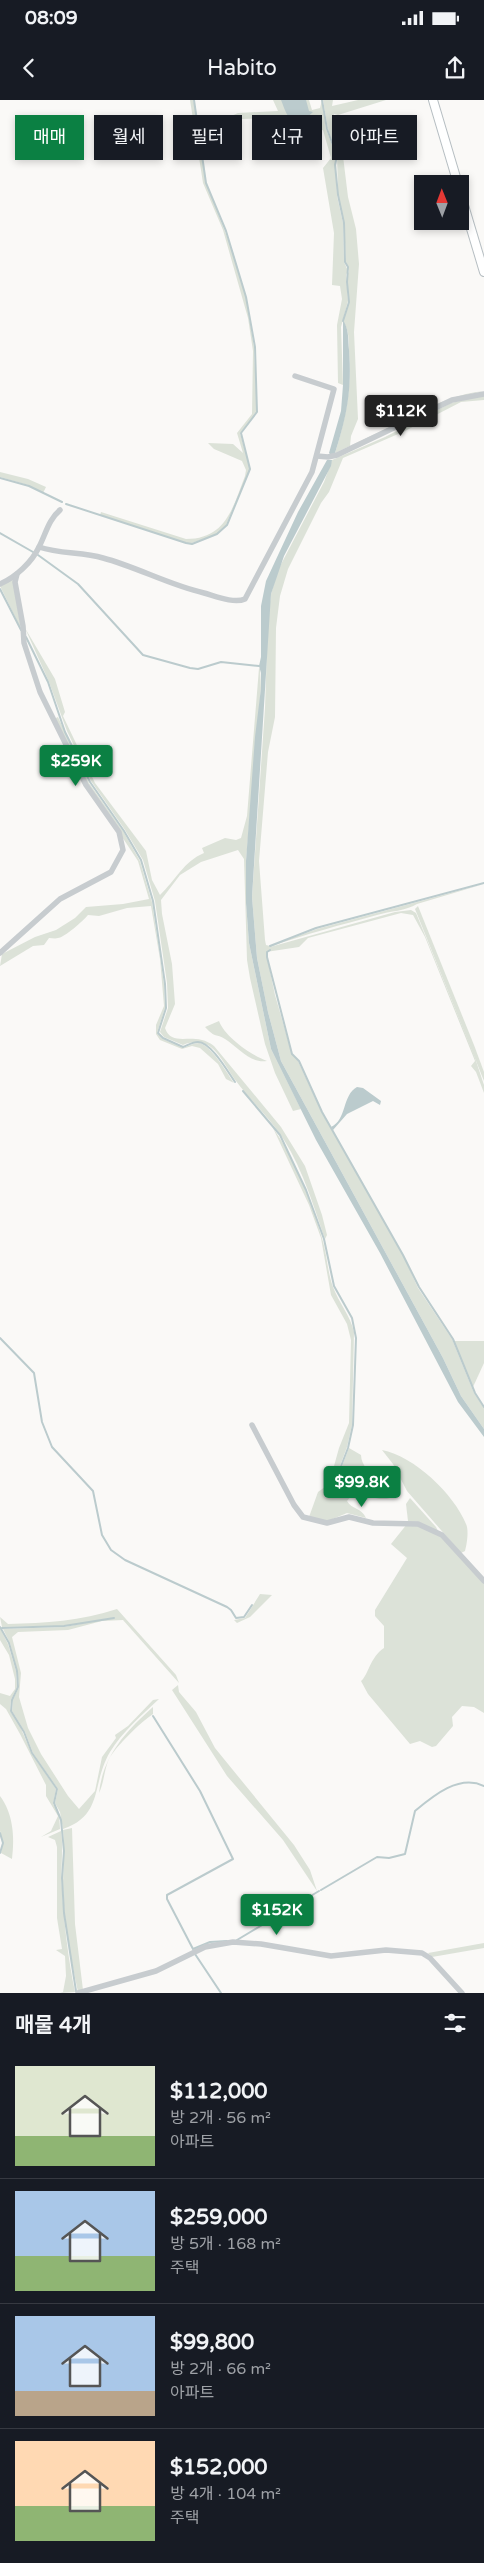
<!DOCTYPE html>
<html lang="ko">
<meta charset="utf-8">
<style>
:root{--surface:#171b24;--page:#20242c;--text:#f1f3f6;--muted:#9ea1a6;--line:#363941;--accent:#0b8043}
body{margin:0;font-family:"Varela Round","Noto Sans KR",sans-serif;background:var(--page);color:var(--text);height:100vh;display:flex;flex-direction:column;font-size:19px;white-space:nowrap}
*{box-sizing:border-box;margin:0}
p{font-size:16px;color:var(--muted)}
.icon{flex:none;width:28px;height:28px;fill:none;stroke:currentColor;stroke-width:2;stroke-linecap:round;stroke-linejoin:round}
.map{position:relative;height:1893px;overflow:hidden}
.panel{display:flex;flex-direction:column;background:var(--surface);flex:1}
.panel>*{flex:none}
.banner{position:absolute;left:15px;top:15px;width:455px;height:45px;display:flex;gap:10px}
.needle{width:32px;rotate:359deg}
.fabs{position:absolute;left:414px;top:75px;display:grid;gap:10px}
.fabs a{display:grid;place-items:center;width:55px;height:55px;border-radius:0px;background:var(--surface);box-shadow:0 2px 8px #0003;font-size:25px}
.price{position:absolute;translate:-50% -42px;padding:0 11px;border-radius:5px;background:var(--accent);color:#fff;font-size:16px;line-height:32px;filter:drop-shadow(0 1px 2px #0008)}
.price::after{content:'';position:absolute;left:50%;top:30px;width:15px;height:11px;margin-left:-8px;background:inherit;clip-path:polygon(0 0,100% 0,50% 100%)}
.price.selected{background:#222;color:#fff}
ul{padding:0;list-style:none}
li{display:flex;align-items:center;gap:15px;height:125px;padding:0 15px}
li+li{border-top:1px solid var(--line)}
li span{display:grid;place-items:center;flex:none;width:140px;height:100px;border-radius:0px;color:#555}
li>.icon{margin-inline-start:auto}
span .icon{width:60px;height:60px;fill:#fffc;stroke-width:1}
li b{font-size:21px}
h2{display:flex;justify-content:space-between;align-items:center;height:60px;padding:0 15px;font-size:21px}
.pill{padding:0 18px;border-radius:0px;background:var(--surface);box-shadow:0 2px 8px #0003;font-size:18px;line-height:45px}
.pill.selected{background:var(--accent);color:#fff}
.status{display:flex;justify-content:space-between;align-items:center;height:35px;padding:0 25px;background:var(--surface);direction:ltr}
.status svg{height:14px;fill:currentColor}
header{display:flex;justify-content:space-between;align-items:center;height:65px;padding:0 15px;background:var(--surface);font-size:22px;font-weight:600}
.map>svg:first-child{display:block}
.green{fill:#dce2d8}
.water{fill:#bbcbcd}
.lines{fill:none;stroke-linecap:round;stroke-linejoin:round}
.stream{stroke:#bbcbcd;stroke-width:2}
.secondary-casing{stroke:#b6bec2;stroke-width:10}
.street{stroke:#c7cccf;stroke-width:5.5}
.secondary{stroke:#fff;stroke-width:8}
</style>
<div class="status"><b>08:09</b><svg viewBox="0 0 49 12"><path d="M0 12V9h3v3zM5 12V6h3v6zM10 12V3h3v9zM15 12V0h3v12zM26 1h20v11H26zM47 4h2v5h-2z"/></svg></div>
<header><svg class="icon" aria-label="back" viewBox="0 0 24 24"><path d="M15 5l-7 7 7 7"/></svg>Habito<svg class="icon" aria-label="share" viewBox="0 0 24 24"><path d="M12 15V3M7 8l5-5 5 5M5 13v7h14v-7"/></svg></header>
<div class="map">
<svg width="484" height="1893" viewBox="0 0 484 1893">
<rect width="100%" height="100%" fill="#faf9f7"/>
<g class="green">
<path d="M 190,0 L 193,0 L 196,10 L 206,83 L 233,152 L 246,197 L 254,247 L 257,312 L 240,333 L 250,369 L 226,425 L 217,434 L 192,443 L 186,443 L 100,415 L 101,412 L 186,439 C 227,439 233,406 245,376 L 246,370 L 242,361 L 214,349 L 208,343 L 233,344 L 243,353 L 237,333 L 252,314 L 253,251 L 248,218 L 223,130 L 203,83 Z"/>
<path d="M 273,0 L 309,0 L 312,10 L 320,8 L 322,0 L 326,29 L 336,56 L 337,96 L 343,123 L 344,162 L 348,171 L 346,175 L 348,201 L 341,227 L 343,285 L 338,283 L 337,225 L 342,199 L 340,186 L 332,185 L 334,133 L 323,68 L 331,58 L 323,30 C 311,33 295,40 283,32 C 276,28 274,21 268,18 L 242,19 L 226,24 L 220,21 L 238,13 L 278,11 Z"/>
<path d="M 323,0 L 333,0 L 332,6 L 358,0 L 386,0 L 338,15 L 334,14 L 333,17 L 342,48 L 348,97 L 356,129 L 359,164 L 354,232 L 358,319 L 351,336 L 350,346 C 395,329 435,296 484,291 L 449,299 L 335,353 C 346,318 352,287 349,251 C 349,240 349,230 343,221 L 349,202 L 347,176 L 349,171 L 346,162 L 344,123 L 338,95 L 337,55 L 328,29 Z"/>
<path d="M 484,295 L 484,300 L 461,302 L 405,331 L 343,358 L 329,392 L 321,403 L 288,469 L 280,496 L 276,528 L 275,617 L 268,652 L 259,761 L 265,840 L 266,845 L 270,846 L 317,829 L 484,784 L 417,804 C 406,811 390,811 377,815 C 341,825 305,834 270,847 L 395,812 L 411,810 L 416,813 L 474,955 L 484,985 L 484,993 L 476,972 L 471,966 L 475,961 L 425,837 L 413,815 L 401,813 L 308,838 L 299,847 L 266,852 L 275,895 L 292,954 L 298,961 L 322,1013 L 403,1155 L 418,1188 L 452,1239 L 474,1293 L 484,1308 L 484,1329 L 461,1296 L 443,1258 L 281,961 L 268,912 L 257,858 L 252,797 L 265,608 L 268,518 L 271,494 L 278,470 L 324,382 L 332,360 L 385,337 L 451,303 Z"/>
<path d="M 0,372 L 28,379 L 46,387 L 43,393 L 28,385 L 0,377 Z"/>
<path d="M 13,479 L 21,529 L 0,486 Z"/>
<path d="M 25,528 L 55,579 L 65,612 L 63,616 L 95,683 L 146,751 L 152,780 L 160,795 C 175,781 184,761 204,753 L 202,748 L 225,738 L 236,740 L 241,738 L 247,716 L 259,568 L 260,569 L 261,588 L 246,761 L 246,803 L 249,843 L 271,949 L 301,1009 L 293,1011 L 275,973 L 265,944 L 250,878 L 247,860 L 244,759 L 238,750 L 201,762 L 180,775 L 161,800 L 162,814 L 172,864 L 175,904 L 165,928 C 172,949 194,930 214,946 L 281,1027 L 305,1066 L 322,1115 L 327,1135 L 325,1139 C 313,1104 301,1064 280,1034 C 267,1015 249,999 236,981 C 221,961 213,933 183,945 L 164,937 L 160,932 L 168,908 L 167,883 L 155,801 L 143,760 L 125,730 L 91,681 L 67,631 L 49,582 Z"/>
<path d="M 58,617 L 89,683 L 123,731 L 140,761 L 152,802 L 164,884 L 165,908 L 157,933 L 163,939 L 183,948 C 188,946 194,943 199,943 C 211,945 227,973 234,983 L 226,979 L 218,964 L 200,948 L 192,946 L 182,949 L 160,940 L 156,934 L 156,925 L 164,906 L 160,859 L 151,806 L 127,808 L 99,816 L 88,815 C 84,820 64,838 58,838 C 55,839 52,838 49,838 L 44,845 L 33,846 L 0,866 L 2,854 L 35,837 L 56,830 L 75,818 L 86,807 L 123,804 L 149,799 L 138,761 L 91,690 L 54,619 Z"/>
<path d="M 418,806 L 474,945 L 484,972 L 484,981 L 415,809 Z"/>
<path d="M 219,921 C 225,937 251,955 267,961 C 250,964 238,947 225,939 C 216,933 216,939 205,927 Z"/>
<path d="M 273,1028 C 294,1057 312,1103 322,1138 C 327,1154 327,1170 333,1187 C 339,1203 350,1215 354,1232 L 352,1325 L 347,1347 L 337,1374 L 339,1374 L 349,1348 L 361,1355 C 362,1377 392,1378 397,1395 C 381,1405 366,1392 351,1396 L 347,1401 C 351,1409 362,1408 366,1418 L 347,1413 L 328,1421 L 309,1417 L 318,1392 L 329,1384 L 339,1348 L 349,1323 L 351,1240 L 347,1224 L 331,1195 L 321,1138 L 309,1105 Z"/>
<path d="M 454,1241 L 484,1241 L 484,1263 L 473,1287 Z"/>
<path d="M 382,1350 C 414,1356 454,1394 466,1424 C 469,1430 467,1444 465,1451 L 461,1453 L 407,1391 L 393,1364 Z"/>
<path d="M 410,1398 L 436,1427 L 438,1431 L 408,1421 L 406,1404 Z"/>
<path d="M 407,1424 C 439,1423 464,1461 484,1482 L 484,1613 L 474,1607 L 462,1606 L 452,1617 L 453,1626 L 436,1646 L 432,1647 L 420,1641 L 410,1644 L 368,1594 L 361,1581 C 368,1576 370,1557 384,1548 L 384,1526 L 375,1516 L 375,1510 L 407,1458 L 391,1444 Z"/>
<path d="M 260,1494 L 272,1495 L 250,1517 L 237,1523 L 234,1520 L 245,1518 Z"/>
<path d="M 117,1509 L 176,1575 L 179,1583 L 123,1520 L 102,1521 L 68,1530 L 18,1532 L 12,1537 L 21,1573 L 19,1597 L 28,1628 L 41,1654 L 68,1696 L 79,1709 L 95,1691 L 102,1657 L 116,1638 L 115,1635 L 128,1626 L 153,1600 L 159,1599 C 142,1615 122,1632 110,1652 C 91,1684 104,1715 63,1729 L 60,1712 L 55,1703 L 58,1689 L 33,1653 L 25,1632 L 12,1611 L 13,1600 L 19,1587 L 17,1571 L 10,1543 L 3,1529 L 64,1527 L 117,1517 L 64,1526 L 2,1527 L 0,1517 L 8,1524 C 45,1523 81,1521 117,1509 Z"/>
<path d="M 0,1528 L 8,1544 L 16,1571 L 17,1587 L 11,1600 L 10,1611 L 19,1624 L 32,1654 L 56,1689 L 53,1704 L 59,1713 L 60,1729 L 41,1737 L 51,1731 L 58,1716 L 46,1696 L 46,1685 L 20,1634 L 6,1609 L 0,1604 L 0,1593 L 10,1596 L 15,1589 L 15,1579 L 9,1555 L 0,1540 Z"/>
<path d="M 178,1585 L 179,1592 L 196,1612 L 215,1648 L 294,1745 L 310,1770 L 317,1791 L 283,1740 L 227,1676 L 172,1590 Z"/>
<path d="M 153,1607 L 153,1614 C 141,1622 116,1646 109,1659 C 104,1670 104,1683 99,1693 C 103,1656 126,1631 153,1607 Z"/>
<path d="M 0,1696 C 13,1713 15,1737 12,1759 L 1,1753 L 3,1743 L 0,1731 Z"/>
<path d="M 72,1728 L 75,1824 L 83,1890 L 78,1892 C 71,1858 64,1823 63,1788 C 63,1768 65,1750 63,1730 Z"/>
<path d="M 61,1731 C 64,1751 60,1769 62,1789 C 64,1823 68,1858 75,1892 L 60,1893 L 63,1892 L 66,1876 L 65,1856 L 56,1850 L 62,1849 L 57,1818 L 57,1747 L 55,1740 L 48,1737 Z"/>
<path d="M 484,1843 L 484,1848 L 432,1857 L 428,1853 Z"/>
</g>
<g class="water">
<path d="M 281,0 L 306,0 L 309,11 L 313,12 L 303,21 C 288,24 286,12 281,0 Z"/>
<path d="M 343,220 C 349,229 348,239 349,250 C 352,289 347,316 335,353 L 331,355 L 329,353 L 341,311 L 343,285 Z"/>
<path d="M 327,360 L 332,360 L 331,366 L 284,456 L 271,494 L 252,797 L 257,858 L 268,912 L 281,961 L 443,1258 L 461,1296 L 484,1329 L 484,1337 L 458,1302 L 380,1153 L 316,1040 L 271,949 L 249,843 L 246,803 L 246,761 L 255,637 L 261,588 L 261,573 L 259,566 L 261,557 L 261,506 L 266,481 L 298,412 Z"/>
<path d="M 357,987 L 363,988 L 381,1001 L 380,1005 L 373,1001 L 347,1014 L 333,1030 L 331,1027 C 347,1020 342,995 357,987 Z"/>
</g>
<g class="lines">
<g class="stream">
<path d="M 322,0 L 327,29 L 337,56 L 335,65 L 338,95 L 344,123 L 345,162 L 348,167 L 347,182 L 349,202 L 343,221"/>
<path d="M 0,378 L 29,386 L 62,402"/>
<path d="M 66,404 L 186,443 L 192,444 L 217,434 L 227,425 L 250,369 L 241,333 L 257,312 L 255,247 L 246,197 L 226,131 L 206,83 L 194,0"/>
<path d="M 0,433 L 33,452"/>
<path d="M 38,455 L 78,484 L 143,555 L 190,568 L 198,569 L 221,562 L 259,566"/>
<path d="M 0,489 L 21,530"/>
<path d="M 26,537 L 48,582 L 65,632 L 90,682 L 124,731 L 141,760 L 153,801 L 165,884 L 166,908 L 158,933 L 163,938 L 183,947 C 188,945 193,942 198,942 C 211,942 228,972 235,982"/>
<path d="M 270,846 L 316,828 L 484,783"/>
<path d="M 270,850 L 267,852 L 267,857 L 292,954 L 299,961 L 322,1012 L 403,1155 L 419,1187 L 453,1239 L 475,1293 L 484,1307"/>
<path d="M 243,991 L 280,1035 L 306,1090 L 324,1139 L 334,1186 L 352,1218 L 356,1238 L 353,1325 L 348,1348 L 338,1374"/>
<path d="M 0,1238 L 34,1273 L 42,1322 L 52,1347 L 93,1391 L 102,1435 L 111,1450 L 125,1460 L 227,1507 L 231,1510 L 236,1518 L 244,1517 L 252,1505"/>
<path d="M 0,1527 L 9,1543 L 17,1571 L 18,1587 L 12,1600 L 11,1611 L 24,1632 L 32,1653 L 57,1689 L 54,1703 L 61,1720 L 64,1751 L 62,1778 L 64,1813 L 76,1891"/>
<path d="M 2,1528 L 64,1526 L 114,1518"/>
<path d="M 153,1616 L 200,1691 L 233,1759 L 167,1795 L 167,1799 L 193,1849 L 210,1842 L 227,1841"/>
<path d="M 0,1733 L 3,1743 L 0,1753"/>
<path d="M 321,1790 L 377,1757 L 389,1758 L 405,1754 L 415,1711 C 433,1696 459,1674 484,1686"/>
<path d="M 237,1840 L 319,1791"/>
<path d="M 195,1854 L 221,1893"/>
</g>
<g class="secondary-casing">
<g id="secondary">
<path d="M 433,0 L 458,84"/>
<path d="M 460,92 L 484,172"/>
</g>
</g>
<g class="street">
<path d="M 317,356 L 328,357 L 337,355 L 452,300 L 484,294"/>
<path d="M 39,447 C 60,454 82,452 103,458 C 137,467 169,485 204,493 C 215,496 234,504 245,499 L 312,372 L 334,289 L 295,276"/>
<path d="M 0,484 C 16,477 32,462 39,447 C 46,433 49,419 60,410"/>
<path d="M 0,853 L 60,799 L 111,772 L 123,750 L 119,732 L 86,685 L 40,592 L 24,543 L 23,526 L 15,482 L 17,474"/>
<path d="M 252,1325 L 294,1405 L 303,1417 L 327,1423 L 349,1417 L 373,1423 L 418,1424 L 442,1435 L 484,1481"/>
<path d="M 78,1893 L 156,1871 L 205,1847 L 233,1842 L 261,1844 L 331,1856 L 386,1850 L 422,1853 L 430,1858 L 462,1893"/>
</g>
<use href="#secondary" class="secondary"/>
</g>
</svg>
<div class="fabs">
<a><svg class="needle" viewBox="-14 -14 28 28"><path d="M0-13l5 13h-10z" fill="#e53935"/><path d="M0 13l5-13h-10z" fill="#9ea1a6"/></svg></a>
</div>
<b class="price selected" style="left:401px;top:337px">$112K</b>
<b class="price" style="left:76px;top:687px">$259K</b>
<b class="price" style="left:362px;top:1408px">$99.8K</b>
<b class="price" style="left:277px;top:1836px">$152K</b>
<div class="banner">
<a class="pill selected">매매</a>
<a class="pill">월세</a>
<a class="pill">필터</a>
<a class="pill">신규</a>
<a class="pill">아파트</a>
</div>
</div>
<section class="panel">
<h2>매물 4개<svg class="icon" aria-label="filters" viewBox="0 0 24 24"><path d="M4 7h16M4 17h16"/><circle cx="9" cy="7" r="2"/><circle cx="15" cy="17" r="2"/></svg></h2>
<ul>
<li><span style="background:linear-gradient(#dfe7d0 70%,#8fb573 0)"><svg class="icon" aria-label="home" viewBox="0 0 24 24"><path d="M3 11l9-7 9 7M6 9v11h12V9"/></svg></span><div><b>$112,000</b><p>방 2개 · 56 m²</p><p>아파트</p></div></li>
<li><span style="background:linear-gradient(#a9c7e8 65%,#8fb573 0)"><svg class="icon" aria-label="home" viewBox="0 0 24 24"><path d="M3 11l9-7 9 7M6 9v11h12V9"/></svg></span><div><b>$259,000</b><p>방 5개 · 168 m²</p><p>주택</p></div></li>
<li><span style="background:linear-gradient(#a9c7e8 75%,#b9a48a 0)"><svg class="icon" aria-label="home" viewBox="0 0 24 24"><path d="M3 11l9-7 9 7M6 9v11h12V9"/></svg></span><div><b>$99,800</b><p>방 2개 · 66 m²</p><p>아파트</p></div></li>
<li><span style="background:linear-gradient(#ffd9b3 65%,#8fb573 0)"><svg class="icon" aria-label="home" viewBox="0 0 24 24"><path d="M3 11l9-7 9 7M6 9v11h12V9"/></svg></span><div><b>$152,000</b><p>방 4개 · 104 m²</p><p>주택</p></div></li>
</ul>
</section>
